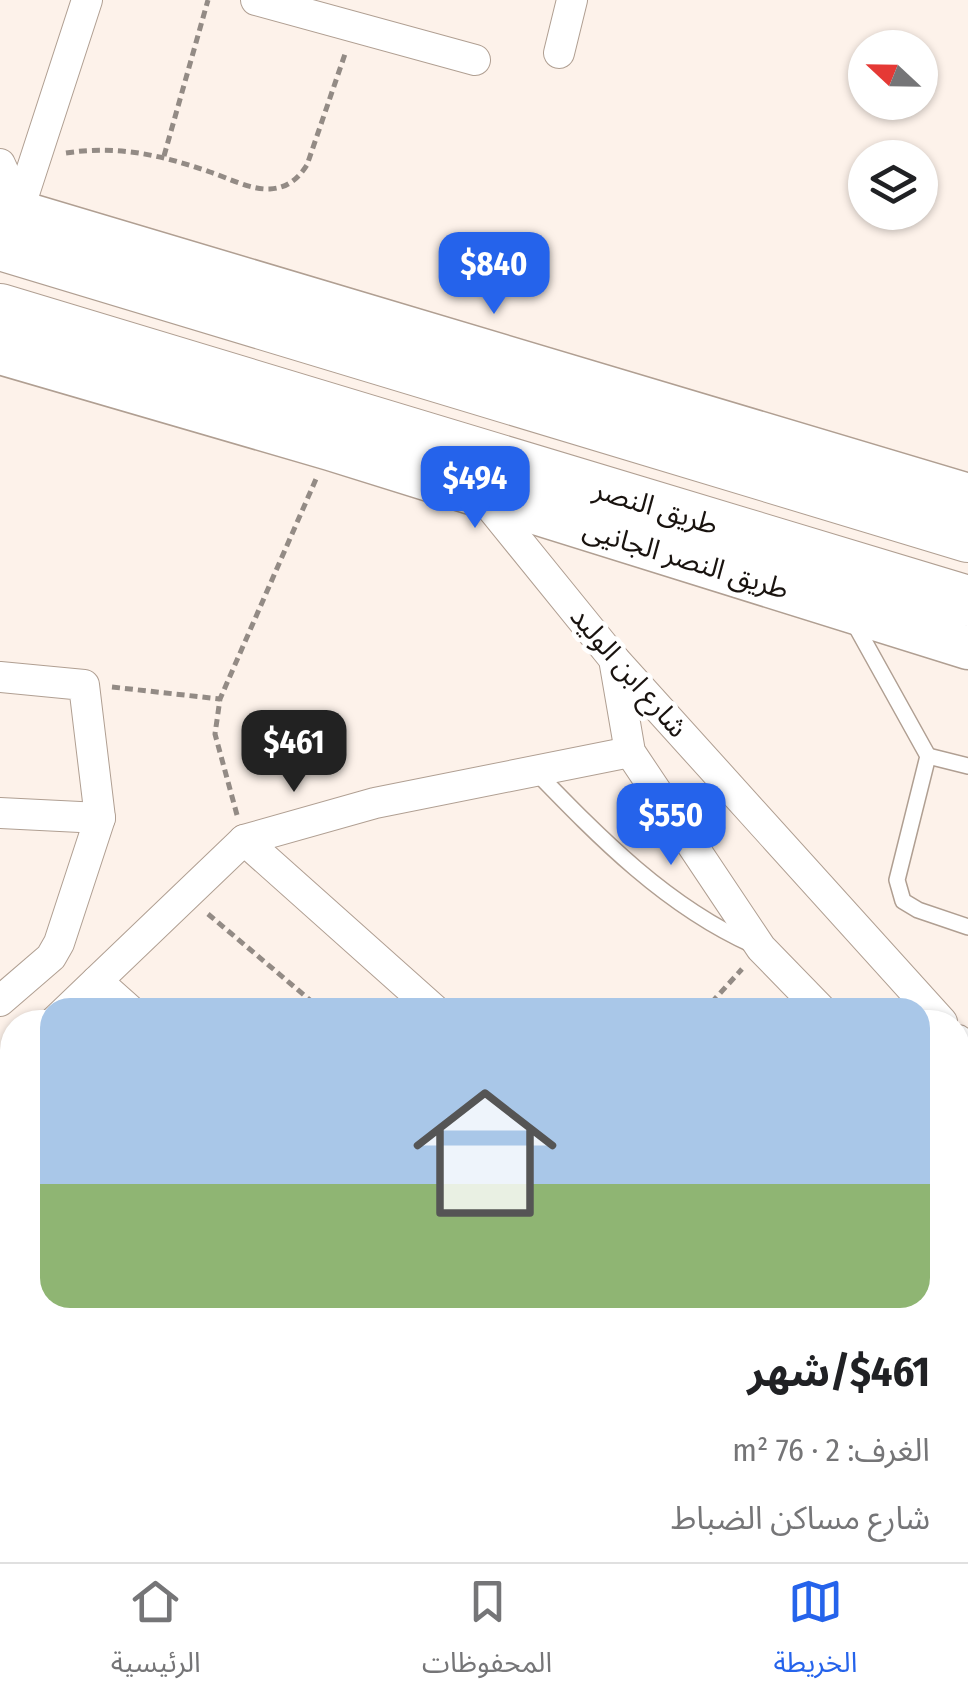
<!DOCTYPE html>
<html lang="ar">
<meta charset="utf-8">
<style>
:root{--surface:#fff;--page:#f2f2f2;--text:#202124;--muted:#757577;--line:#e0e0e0;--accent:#2563eb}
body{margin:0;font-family:"Fira Sans Condensed","Noto Sans Arabic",sans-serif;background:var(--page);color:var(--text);direction:rtl;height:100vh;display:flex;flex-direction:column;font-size:38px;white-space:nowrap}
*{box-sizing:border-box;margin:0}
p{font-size:32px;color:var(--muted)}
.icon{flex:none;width:55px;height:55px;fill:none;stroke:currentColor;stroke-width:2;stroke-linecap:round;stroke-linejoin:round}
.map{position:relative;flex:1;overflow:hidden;direction:ltr}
.side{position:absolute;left:0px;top:1010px;width:970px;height:552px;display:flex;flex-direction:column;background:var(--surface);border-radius:40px 40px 0 0;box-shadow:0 2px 8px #0004;direction:rtl}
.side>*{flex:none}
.needle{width:65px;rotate:292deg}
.buttons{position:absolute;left:848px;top:30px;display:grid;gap:20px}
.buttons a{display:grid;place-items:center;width:90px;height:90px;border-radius:50%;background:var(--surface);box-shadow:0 2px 8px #0004;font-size:50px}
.price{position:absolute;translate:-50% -85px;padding:0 22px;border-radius:20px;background:var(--accent);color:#fff;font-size:32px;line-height:65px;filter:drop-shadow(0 2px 5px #0008)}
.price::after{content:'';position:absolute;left:50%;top:60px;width:30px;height:22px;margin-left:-15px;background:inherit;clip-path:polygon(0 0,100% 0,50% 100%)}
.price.current{background:#222;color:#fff}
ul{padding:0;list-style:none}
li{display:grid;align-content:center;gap:20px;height:530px;padding:0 40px}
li+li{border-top:2px solid var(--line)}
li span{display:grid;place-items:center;height:310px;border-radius:30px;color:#555}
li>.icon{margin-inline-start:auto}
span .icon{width:180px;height:180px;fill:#fffc;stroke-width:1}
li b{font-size:42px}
.menu{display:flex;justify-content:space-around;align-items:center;height:140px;border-top:2px solid var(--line);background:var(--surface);font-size:28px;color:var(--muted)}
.menu a{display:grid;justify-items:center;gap:5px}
.menu .current{color:var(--accent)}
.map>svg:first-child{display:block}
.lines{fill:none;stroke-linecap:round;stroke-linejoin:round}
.service-casing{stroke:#b09f92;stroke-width:18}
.pedestrian-casing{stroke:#b09f92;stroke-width:25}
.minor-casing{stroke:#b09f92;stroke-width:32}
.secondary-casing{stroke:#b09f92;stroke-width:45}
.trunk-casing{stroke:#b09f92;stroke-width:52}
.path{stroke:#938b85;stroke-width:5;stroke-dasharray:8 5;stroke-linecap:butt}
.service{stroke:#fff;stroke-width:15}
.pedestrian{stroke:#fff;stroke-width:22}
.minor{stroke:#fff;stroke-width:30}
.secondary{stroke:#fff;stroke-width:42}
.trunk{stroke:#fff;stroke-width:50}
.labels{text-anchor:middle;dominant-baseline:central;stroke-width:9;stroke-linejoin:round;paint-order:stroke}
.street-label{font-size:28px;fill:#19130f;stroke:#fff}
</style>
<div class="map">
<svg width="968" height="1562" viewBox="0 0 968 1562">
<rect width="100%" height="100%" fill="#fdf2ea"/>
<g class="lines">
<g class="service-casing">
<g id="service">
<path d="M 853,621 L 928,756 L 897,880 L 903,901 L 918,910 L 968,927"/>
<path d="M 928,756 L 968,766"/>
<path d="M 535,771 C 600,838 666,906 753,945"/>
</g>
</g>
<g class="pedestrian-casing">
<path id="pedestrian" d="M 0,1248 L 12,1259"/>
</g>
<g class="minor-casing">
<g id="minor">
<path d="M 256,0 L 475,60"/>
<path d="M 559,53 L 572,0"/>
<path d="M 0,164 L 10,186 L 9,209"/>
<path d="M 18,212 L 87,0"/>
<path d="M 481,495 L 614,659 L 942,1022"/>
<path d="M 614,659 L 630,752 L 761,948 L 833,1022"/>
<path d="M 0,677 L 84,685 L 100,818 L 59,943 L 51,957 L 0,1001"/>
<path d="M 0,813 L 100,818"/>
<path d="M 244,840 L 448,1022"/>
<path d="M 97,981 L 143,1022"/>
<path d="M 54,1022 L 244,840 L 375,803 L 630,752"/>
<path d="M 958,1040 L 968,1052"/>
<path d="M 0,1073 L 12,1062"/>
<path d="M 958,1148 L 968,1158"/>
<path d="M 958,1533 L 968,1522"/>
<path d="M 370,1550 L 385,1562"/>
<path d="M 704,1550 L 718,1562"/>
<path d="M 492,1562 L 503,1550"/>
<path d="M 843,1562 L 854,1550"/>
</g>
</g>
<g class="secondary-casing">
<g id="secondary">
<path d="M 0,206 L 968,495"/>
<path d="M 0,353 L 330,449 L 968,648"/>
</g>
</g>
<g class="trunk-casing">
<g id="trunk">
<path d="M 0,245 L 968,537"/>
<path d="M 0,309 L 968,601"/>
</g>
</g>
<g class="path">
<path d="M 66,153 C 118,145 161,155 210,172 C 228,178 251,190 270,189 C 287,188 298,179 307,165 L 345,54"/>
<path d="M 164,156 L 208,0"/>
<path d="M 112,687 L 220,699"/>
<path d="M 237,815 L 215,734 L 220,699 L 316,479"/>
<path d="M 208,914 L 336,1022"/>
<path d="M 694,1022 L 742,969"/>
<path d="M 958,1251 L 968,1239"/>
<path d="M 0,1468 L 12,1479"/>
<path d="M 96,1550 L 111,1562"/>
</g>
<use href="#service" class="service"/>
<use href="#pedestrian" class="pedestrian"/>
<use href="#minor" class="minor"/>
<use href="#secondary" class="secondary"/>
<use href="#trunk" class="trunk"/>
</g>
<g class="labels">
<g class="street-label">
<text transform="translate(656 507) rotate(17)">طريق النصر</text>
<text transform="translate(686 559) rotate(17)">طريق النصر الجانيى</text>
<text transform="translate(629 672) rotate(49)">شارع ابن الوليد</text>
</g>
</g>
</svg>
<div class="buttons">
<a><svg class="needle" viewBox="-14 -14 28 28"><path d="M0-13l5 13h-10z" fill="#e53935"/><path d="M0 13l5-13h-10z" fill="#757577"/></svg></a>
<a><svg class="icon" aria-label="layers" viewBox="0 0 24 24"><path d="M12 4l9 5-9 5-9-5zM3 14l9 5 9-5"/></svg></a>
</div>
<b class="price" style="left:494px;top:317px">$840</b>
<b class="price" style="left:475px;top:531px">$494</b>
<b class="price current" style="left:294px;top:795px">$461</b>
<b class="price" style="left:671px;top:868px">$550</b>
<section class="side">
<ul>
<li><span style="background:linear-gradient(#a9c7e8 60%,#8fb573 0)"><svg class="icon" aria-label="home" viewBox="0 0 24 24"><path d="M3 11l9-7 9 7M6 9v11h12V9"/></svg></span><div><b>$461/شهر</b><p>الغرف: 2 · 76 m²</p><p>شارع مساكن الضباط</p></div></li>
</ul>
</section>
</div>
<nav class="menu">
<a class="current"><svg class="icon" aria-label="map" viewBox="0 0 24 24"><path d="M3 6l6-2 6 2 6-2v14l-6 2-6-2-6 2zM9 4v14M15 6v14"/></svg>الخريطة</a>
<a><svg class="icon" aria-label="saved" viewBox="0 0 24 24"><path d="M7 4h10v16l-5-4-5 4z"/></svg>المحفوظات</a>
<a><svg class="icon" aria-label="home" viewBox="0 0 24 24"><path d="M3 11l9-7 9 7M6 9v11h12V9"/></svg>الرئيسية</a>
</nav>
